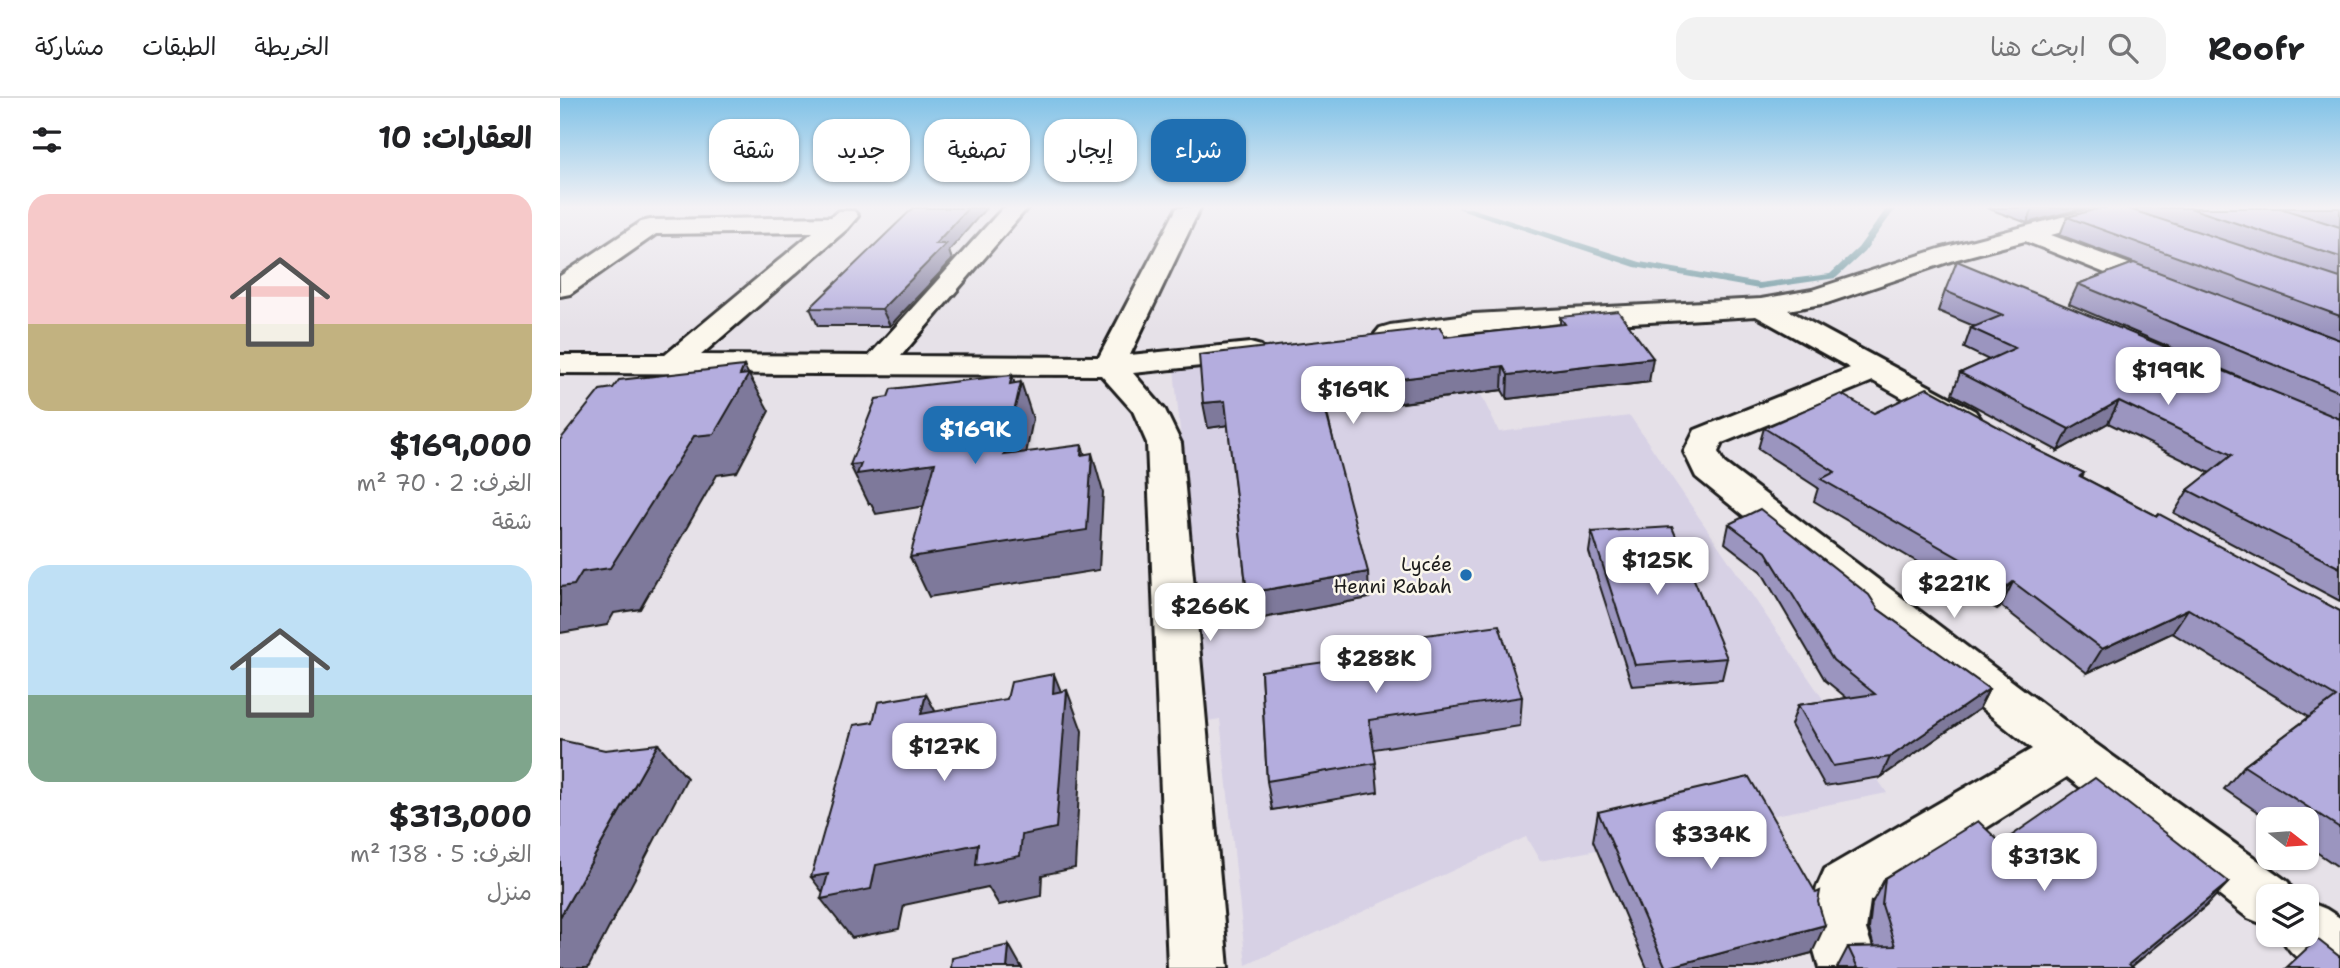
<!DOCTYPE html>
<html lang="ar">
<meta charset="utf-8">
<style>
:root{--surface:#fff;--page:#f2f2f2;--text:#202124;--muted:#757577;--line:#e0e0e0;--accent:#1f6fb2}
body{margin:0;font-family:"Shantell Sans","Playpen Sans Arabic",sans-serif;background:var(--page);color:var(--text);direction:rtl;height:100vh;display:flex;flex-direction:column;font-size:26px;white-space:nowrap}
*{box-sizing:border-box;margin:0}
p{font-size:23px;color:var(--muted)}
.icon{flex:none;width:38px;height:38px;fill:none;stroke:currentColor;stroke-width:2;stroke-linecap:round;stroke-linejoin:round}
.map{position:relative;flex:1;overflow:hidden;direction:ltr}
.details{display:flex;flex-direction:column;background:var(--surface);width:560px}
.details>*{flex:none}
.banner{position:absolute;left:21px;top:21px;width:665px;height:63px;direction:rtl;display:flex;gap:14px}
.needle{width:46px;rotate:107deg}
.buttons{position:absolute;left:1696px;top:709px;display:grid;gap:14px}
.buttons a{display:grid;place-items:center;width:63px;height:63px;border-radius:14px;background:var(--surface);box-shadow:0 2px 5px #0004;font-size:35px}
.price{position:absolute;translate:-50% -60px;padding:0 16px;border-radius:14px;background:#fff;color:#222;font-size:23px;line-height:46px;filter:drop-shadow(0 2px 4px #0008)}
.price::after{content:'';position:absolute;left:50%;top:42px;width:21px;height:16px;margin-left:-10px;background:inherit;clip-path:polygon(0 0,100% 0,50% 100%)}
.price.current{background:var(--accent);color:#fff}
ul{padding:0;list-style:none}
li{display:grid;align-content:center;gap:14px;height:371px;padding:0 28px}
li span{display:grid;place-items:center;height:217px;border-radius:21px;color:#555}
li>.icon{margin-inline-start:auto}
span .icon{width:126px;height:126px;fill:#fffc;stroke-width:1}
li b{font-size:30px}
h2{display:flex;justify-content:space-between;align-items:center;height:84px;padding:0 28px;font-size:30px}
.chip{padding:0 24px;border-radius:21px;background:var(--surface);box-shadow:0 2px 5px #0004;font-size:24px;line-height:63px}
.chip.current{background:var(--accent);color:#fff}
header{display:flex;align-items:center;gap:42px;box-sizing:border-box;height:98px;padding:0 35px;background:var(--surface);border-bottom:2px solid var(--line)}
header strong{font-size:33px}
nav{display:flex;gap:38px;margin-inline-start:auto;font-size:24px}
.search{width:490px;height:63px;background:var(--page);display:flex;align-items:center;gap:18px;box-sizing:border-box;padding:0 24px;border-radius:21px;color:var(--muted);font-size:26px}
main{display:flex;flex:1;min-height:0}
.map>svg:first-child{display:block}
.built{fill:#d7d1e5}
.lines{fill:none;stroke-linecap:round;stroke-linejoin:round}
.stream{fill:#5d8c95;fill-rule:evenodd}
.minor-casing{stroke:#1c1c1c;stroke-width:6}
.minor{fill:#fbf7ec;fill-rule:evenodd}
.wall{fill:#9b95bf;stroke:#1c1c1c;stroke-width:2}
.shaded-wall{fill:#7e799b;stroke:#1c1c1c;stroke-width:2}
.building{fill:#b4adde;stroke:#1c1c1c;stroke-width:2}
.poi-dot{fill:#1f6fb2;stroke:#fbf7ec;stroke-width:2.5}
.labels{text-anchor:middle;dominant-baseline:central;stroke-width:5;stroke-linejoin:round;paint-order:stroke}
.poi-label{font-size:19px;fill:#1c1c1c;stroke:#fbf7ec;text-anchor:end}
</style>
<header>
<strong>Roofr</strong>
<div class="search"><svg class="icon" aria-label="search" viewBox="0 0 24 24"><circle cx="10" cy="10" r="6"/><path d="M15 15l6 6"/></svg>ابحث هنا</div>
<nav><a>الخريطة</a><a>الطبقات</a><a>مشاركة</a></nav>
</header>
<main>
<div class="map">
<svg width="1780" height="870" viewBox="0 0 1780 870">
<rect width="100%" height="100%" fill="#e6e1e8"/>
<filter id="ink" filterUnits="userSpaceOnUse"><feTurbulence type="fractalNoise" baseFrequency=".0143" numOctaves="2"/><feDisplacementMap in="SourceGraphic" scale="14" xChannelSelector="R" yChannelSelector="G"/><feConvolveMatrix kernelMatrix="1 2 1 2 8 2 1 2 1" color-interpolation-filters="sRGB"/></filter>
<g filter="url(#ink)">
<path class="built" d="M 894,241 L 939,334 L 1070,318 L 1327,695 L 980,763 L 966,739 L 686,867 L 660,621 L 648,623 L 614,270 Z"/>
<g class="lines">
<path class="stream" d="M 897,110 L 911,110 L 1080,164 L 1199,185 L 1270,176 L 1298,150 L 1327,110 L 1336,110 L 1304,154 L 1276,180 L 1199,191 L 1075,169 Z"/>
<g class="minor-casing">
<g id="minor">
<path d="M 443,110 L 467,110 L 341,258 L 539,259 L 617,110 L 640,110 L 570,257 L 690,245 L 701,248 L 705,254 L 701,260 L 690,263 L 573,275 L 605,312 L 621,345 L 668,870 L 608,870 L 587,345 L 573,313 L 541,277 L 0,275 L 0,257 L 105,257 L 253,134 L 96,136 L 10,196 L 0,198 L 0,178 L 81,124 L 90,122 L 271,119 L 278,113 L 294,113 L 298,118 L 287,131 L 141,257 L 309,258 Z"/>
<path d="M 1536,110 L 1576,110 L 1573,115 L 1491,137 L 1618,184 L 1621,190 L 1618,196 L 1608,198 L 1598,196 L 1465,143 L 1397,161 L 1267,205 L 1228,212 L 1415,313 L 1420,320 L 1415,327 L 1403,330 L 1391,327 L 1313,283 L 1162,345 L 1158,354 L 1164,365 L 1526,639 L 1728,784 L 1734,798 L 1708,798 L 1708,828 L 1688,820 L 1507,679 L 1310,803 L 1306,831 L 1319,870 L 1259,870 L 1248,831 L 1257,789 L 1265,771 L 1472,651 L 1136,379 L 1124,354 L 1135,332 L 1290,270 L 1196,218 L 914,234 L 830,245 L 820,242 L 815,236 L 820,230 L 830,227 L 914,216 L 1201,201 L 1252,192 L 1379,151 Z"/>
<path d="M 1746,803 L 1766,811 L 1780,820 L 1780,870 C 1752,870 1733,865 1720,836 L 1746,836 Z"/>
</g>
</g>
<use href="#minor" class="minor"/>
</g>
<g class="wall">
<path d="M 1427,110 L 1524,110 L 1467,125 Z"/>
<path d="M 1578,110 L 1780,110 L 1780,503 L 1614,415 L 1628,392 L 1650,375 L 1548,325 L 1498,353 L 1392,296 L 1400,275 L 1429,262 L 1404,250 L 1411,230 L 1414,228 L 1378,213 L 1385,193 L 1703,289 L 1509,206 L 1518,186 L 1574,165 L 1500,137 L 1507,119 L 1634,133 L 1577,114 Z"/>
<path d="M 389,153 L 392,162 L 330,228 L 258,228 L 250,210 Z"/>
<path d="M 1000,219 L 1089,284 L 947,301 L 942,292 L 767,315 L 809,500 L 692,522 L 687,495 L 668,327 L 648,330 L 885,239 L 1000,226 Z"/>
<path d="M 1314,315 L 1475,349 L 1475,351 L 1524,375 L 1522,379 L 1780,513 L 1780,770 L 1746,747 L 1746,721 L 1708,721 L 1664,691 L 1684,668 L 1749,619 L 1612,535 L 1527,575 L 1441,508 L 1437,511 L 1254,403 L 1258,390 L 1198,351 L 1204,330 Z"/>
<path d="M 1169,426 L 1318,511 L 1429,591 L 1419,611 L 1321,679 L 1265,688 L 1231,627 L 1238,607 L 1287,600 L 1265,582 L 1201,473 L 1165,445 Z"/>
<path d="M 1032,434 L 1167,560 L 1162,581 L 1072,588 L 1029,454 Z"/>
<path d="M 701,573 L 962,599 L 960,628 L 814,651 L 818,694 L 712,712 L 707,683 Z"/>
<path d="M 1038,714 L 1252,855 L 1195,870 L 1087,870 L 1033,743 Z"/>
<path d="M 1441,745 L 1646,808 L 1572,868 L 1573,870 L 1277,870 L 1288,849 L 1314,849 L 1309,831 L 1312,805 L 1325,780 Z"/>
</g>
<g class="shaded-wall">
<path d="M 408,110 L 426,110 L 389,153 L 392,162 L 330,228 L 322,211 L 375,146 Z"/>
<path d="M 1473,110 L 1524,110 L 1467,125 Z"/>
<path d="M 1093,260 L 1089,284 L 947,301 L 948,277 Z"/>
<path d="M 184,268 L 209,313 L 177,374 L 157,377 L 80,511 L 54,515 L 47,527 L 0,535 L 0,489 L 22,474 L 134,338 L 180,277 Z"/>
<path d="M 943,268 L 942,292 L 763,315 L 760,291 Z"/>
<path d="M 452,277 L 458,296 L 461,284 L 473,321 L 458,396 L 444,357 L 450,286 Z"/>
<path d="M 665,303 L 669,327 L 648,330 L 643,305 Z"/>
<path d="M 1559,303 L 1548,325 L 1498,353 L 1509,331 Z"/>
<path d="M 522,347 L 531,377 L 532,355 L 543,394 L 539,472 L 369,499 L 350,459 L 521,357 Z"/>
<path d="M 375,365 L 391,404 L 316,416 L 311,406 L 309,406 L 290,367 L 301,366 Z"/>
<path d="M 808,474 L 809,500 L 692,522 L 687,495 Z"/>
<path d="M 1453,484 L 1441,508 L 1437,511 L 1448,488 Z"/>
<path d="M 1628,511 L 1612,535 L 1527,575 L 1542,551 Z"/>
<path d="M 494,576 L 506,606 L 507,592 L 522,633 L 515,770 L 482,777 L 481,798 L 439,807 L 428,789 L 344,807 L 339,831 L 292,840 L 261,801 L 267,800 L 251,779 L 462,737 L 493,595 Z"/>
<path d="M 1429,591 L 1419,611 L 1321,679 L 1330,659 Z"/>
<path d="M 366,596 L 388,637 L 361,616 Z"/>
<path d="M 98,646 L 127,680 L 28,870 L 0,870 L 0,819 Z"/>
<path d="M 1669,784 L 1646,808 L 1570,870 L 1569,866 Z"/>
<path d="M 1265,827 L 1252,855 L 1195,870 L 1106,870 Z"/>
<path d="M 449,847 L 462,870 L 447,870 Z"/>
</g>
<g class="building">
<path d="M 353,110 L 408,110 L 375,146 L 386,146 L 322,211 L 250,210 Z"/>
<path d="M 1541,110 L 1566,110 L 1780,180 L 1780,218 L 1507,119 Z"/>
<path d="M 1630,110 L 1720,110 L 1780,129 L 1780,159 Z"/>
<path d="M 1397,163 L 1780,321 L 1780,470 L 1628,392 L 1672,357 L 1559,303 L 1509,331 L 1400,275 L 1455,250 L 1411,230 L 1443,217 L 1385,193 Z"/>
<path d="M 1574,165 L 1780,242 L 1780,294 L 1518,186 Z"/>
<path d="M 1058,213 L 1093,260 L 948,277 L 943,268 L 760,291 L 808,474 L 687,495 L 665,303 L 643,305 L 639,257 L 880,229 L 885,239 L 1005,226 L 1000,219 Z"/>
<path d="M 184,268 L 180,277 L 189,276 L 154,336 L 134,338 L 50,470 L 22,474 L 14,487 L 0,489 L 0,342 L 40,292 L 53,290 L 59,282 Z"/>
<path d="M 452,277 L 450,286 L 461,284 L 444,357 L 522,347 L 521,357 L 532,355 L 527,432 L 350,459 L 375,365 L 297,376 L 301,366 L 290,367 L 316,301 L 328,299 L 331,291 Z"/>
<path d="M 1367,290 L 1475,349 L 1473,350 L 1524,375 L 1520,378 L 1597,418 L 1599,416 L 1780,513 L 1780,730 L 1684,668 L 1776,599 L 1628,511 L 1542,551 L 1453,484 L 1448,488 L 1261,381 L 1275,374 L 1204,330 L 1281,296 L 1314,315 Z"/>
<path d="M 1200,411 L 1309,497 L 1318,511 L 1429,591 L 1330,659 L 1273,668 L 1238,607 L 1315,596 L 1273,562 L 1206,454 L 1169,426 Z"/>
<path d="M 1112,429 L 1167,560 L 1075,567 L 1032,434 Z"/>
<path d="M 939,527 L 962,599 L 809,622 L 816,665 L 707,683 L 701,573 L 780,562 L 778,549 Z"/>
<path d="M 494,576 L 493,595 L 507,592 L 496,730 L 462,737 L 460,758 L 416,767 L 418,746 L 316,767 L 311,791 L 261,801 L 268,776 L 251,779 L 294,627 L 313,624 L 318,604 L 366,596 L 361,616 L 447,601 L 451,584 Z"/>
<path d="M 0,642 L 45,652 L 98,646 L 0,819 Z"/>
<path d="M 1189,679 L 1256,795 L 1260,793 L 1258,804 L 1265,827 L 1106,870 L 1038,714 Z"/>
<path d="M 1535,680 L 1669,784 L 1569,866 L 1573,870 L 1298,870 L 1288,849 L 1335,848 L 1322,807 L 1325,780 L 1418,723 L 1441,745 Z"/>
<path d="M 1757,841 L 1780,859 L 1780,870 L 1726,870 Z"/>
<path d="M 449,847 L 447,870 L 391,870 L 392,860 Z"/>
</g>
</g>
<linearGradient id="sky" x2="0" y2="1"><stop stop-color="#81c2e7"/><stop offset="0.47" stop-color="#f4f2f5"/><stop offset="1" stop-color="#f4f2f5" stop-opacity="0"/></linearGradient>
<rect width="1780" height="232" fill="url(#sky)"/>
<circle class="poi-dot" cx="906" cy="477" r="7"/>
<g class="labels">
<g class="poi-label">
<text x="892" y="466">Lycée<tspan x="892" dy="22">Henni Rabah</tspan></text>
</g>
</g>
</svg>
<div class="buttons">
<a><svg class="needle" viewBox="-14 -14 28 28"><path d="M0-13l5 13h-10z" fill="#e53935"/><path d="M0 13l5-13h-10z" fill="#757577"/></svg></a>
<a><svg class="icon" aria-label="layers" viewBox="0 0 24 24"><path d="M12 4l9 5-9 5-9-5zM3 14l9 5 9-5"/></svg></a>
</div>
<b class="price" style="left:1608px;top:309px">$199K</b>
<b class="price" style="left:793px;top:328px">$169K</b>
<b class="price current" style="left:415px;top:368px">$169K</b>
<b class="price" style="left:1097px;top:499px">$125K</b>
<b class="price" style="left:1394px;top:522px">$221K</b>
<b class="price" style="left:650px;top:545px">$266K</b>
<b class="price" style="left:816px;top:597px">$288K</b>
<b class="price" style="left:384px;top:685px">$127K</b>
<b class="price" style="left:1151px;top:773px">$334K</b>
<b class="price" style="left:1484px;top:795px">$313K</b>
<div class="banner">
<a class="chip current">شراء</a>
<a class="chip">إيجار</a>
<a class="chip">تصفية</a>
<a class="chip">جديد</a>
<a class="chip">شقة</a>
</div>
</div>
<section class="details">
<h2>العقارات: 10<svg class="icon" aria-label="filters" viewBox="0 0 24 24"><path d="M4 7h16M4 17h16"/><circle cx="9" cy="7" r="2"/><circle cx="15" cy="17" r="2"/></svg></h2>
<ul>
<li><span style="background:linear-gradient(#f6c9c9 60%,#c2b280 0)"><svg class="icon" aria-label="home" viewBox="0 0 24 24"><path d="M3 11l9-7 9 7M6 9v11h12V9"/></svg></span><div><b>$169,000</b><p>الغرف: 2 · 70 m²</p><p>شقة</p></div></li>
<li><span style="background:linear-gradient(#bfe0f5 60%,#7fa58c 0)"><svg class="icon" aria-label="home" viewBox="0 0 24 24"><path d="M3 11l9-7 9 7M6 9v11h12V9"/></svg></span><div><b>$313,000</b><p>الغرف: 5 · 138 m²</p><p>منزل</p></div></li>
</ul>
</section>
</main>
